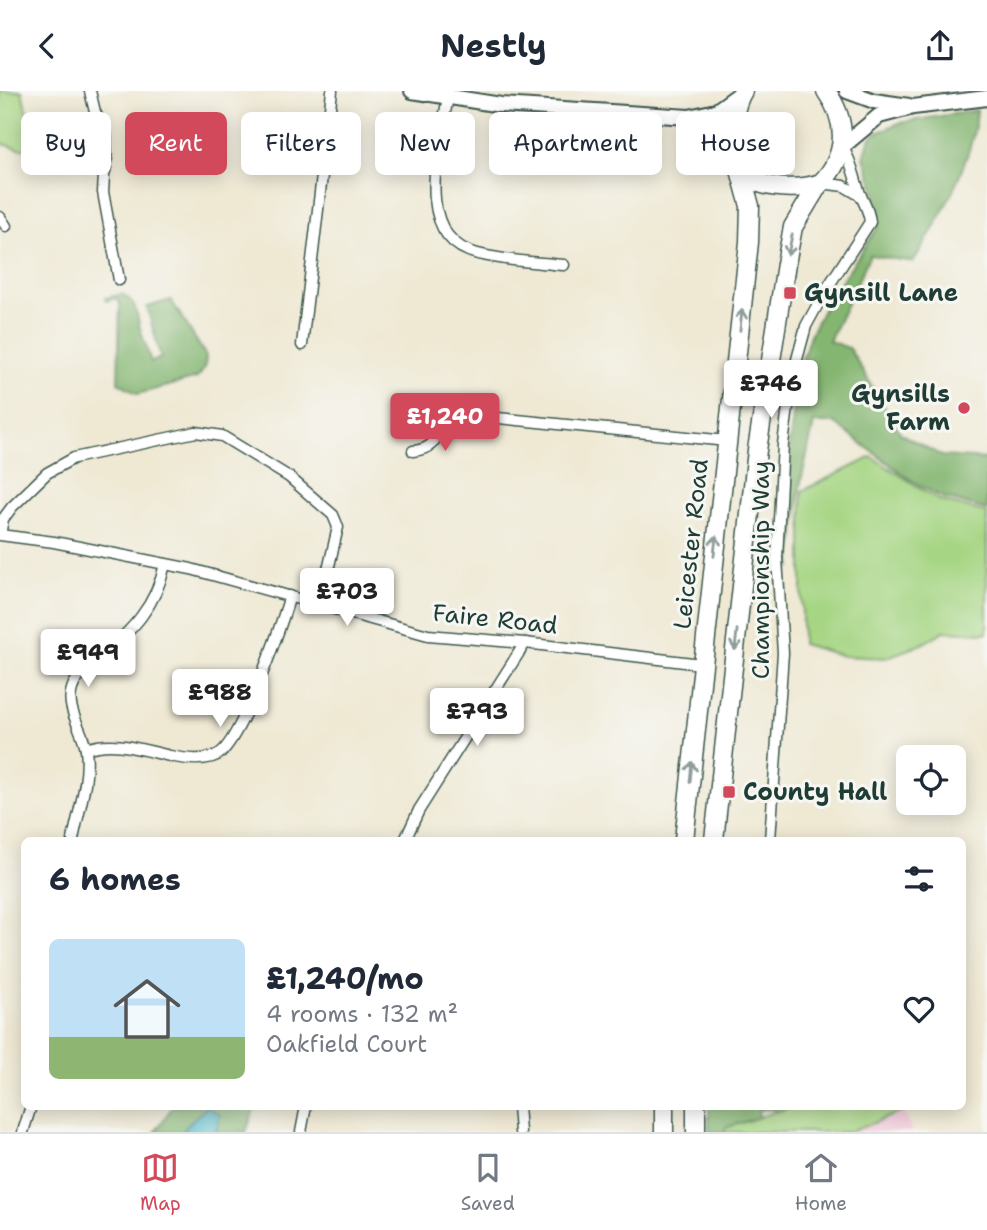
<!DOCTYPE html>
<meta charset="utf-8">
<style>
:root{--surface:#fff;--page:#f6f6f7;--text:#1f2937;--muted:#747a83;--line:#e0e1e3;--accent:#d1495b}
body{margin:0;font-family:"Shantell Sans",sans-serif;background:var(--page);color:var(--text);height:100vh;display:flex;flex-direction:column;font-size:26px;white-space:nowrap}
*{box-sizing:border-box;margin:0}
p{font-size:23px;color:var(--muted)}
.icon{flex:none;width:38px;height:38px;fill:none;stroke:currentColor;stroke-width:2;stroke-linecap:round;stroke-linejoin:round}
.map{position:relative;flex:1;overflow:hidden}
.sheet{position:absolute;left:21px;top:746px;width:945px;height:273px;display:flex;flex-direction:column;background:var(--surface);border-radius:10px;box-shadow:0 4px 18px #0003}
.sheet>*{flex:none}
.guide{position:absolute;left:21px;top:21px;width:945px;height:63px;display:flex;gap:14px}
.buttons{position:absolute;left:896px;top:654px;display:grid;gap:14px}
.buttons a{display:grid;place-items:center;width:70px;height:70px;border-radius:10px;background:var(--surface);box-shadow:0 4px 18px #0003;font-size:35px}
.price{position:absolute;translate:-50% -60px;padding:0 16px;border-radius:7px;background:#fff;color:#222;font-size:23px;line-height:46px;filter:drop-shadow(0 2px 4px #0008)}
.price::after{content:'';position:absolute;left:50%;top:42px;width:21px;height:16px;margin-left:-10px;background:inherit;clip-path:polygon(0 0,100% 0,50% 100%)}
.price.on{background:var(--accent);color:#fff}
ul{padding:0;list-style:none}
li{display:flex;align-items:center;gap:21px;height:175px;padding:0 28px}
li span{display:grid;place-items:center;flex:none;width:196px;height:140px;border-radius:10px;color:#555}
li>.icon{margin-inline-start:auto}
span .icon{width:84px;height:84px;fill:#fffc;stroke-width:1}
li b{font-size:30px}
h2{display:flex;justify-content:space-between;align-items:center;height:84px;padding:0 28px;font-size:30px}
.tag{padding:0 24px;border-radius:10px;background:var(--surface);box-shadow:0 4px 18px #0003;font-size:24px;line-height:63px}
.tag.on{background:var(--accent);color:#fff}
header{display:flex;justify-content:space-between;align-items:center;height:91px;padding:0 28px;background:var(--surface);font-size:32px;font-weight:700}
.menu{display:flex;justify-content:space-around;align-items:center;height:98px;border-top:2px solid var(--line);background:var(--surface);font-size:19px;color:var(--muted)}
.menu a{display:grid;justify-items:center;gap:4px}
.menu .on{color:var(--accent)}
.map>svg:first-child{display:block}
.built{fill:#f3cfde}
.green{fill:#a6d583;stroke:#62895c;stroke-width:2}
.forest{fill:#84b671;stroke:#527a52;stroke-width:2}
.water{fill:#4fbaca;stroke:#377c7f;stroke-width:2}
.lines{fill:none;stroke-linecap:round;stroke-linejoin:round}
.street-casing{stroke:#3e574c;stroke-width:13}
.secondary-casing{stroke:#3e574c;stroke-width:18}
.highway-casing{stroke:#3e574c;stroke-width:21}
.street{stroke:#fff;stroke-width:10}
.secondary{stroke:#fff;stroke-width:14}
.highway{stroke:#fff;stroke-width:18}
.oneway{stroke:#8f9e9a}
.poi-dot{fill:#d1495b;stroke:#f6f6f2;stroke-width:2.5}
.labels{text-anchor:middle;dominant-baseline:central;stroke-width:6;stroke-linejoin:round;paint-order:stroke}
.poi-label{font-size:24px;font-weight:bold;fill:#1f3d34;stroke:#f6f6f2;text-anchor:start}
.street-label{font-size:24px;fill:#1f3d34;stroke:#f6f6f2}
</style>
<header><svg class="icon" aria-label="back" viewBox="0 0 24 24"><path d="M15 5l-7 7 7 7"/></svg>Nestly<svg class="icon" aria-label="share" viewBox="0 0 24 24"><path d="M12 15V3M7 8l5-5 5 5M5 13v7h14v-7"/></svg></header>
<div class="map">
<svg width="987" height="1041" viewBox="0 0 987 1041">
<rect width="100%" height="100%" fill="#f6f6f2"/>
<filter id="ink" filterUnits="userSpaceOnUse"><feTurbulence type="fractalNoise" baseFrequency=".0143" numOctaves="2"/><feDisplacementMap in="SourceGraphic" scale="14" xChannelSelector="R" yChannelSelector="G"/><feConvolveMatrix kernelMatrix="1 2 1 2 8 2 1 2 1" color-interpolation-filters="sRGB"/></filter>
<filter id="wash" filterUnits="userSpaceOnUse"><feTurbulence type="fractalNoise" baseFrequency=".00686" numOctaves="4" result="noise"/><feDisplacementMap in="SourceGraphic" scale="28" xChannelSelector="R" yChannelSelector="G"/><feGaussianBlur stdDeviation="1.57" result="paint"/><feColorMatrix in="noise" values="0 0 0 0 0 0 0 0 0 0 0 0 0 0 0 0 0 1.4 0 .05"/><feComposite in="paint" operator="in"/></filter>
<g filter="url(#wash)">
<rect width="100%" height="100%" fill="#efe9d4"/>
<path class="built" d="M 902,1019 L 913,1041 L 850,1041 Z"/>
<g class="green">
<path d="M 0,0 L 22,0 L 35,57 L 20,58 L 0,52 Z"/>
<path d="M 872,366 L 939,409 L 987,422 L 987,542 L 944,540 L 922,553 L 885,567 L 843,565 L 802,553 L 802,400 Z"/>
<path d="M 793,1015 L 916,1015 L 850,1041 L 725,1041 L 725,1037 Z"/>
</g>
<g class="forest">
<path d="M 977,19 C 974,67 939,131 913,171 L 870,164 L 829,250 L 849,257 L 901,343 L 942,365 L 987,368 L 987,419 L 939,405 L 908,387 L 834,332 L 814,332 L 800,395 L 791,478 L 789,354 L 801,272 L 810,244 L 827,211 L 878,136 L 876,103 L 864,66 L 869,50 L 874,43 L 899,32 Z"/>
<path d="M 122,203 C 138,212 136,222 140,237 C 143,248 148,260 151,271 L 161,267 L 147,216 L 171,209 L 206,265 C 206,274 204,281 197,287 L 138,303 L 118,291 L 120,213 L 117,207 L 106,210 L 105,207 Z"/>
<path d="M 173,1015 L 255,1015 L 255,1016 L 246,1041 L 155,1041 Z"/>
<path d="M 709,1015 L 789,1015 L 790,1016 L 778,1021 L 771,1018 L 758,1019 L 759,1026 L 725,1037 L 725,1041 L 709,1041 Z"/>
</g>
<path class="water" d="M 207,1016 L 220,1024 L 216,1041 L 182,1041 L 191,1030 Z"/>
</g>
<g filter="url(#ink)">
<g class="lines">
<g class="street-casing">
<g id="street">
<path d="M 90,0 L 95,21 L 106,43 L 107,71 L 104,85 L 103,101 L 119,189"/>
<path d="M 448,6 C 440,53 410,147 478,163 C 505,170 536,171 564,174"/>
<path d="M 821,92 L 844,95 L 861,105"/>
<path d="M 0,126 L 6,135"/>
<path d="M 302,254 L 332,0"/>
<path d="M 413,360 C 432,358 437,350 440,332 L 458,323 L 727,350"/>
<path d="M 312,511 L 329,475 L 338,436 L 333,424 L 289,386 L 222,345 L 196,341 L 74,367 L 47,382 L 12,416 L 3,428 L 0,444 L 54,451 L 191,478 L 428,544 L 525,552 L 701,573"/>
<path d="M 86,658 C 114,648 142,659 170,665 C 184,668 203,671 217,664 C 240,654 281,534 290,505"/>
<path d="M 73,749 C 78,721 90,688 86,659 C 84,640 65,618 72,598 C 76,584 90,576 100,567 C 132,539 156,516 165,473"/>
<path d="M 405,749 L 419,719 L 525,552"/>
<path d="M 770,749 L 783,562 L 777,467 L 783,353 L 792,287 L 806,235 L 824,202 L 870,131 C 869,120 865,114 861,105 C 854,88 853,72 843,57"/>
<path d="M 518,1015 L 520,1041"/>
<path d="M 23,1041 L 31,1015"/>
<path d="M 301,1041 L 306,1015"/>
</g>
</g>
<g class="secondary-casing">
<g id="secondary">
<path d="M 412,0 L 501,14 L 689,26 L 716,20 L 741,2"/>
<path d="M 847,0 L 874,10 L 909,15"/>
<path d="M 689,26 L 705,38 L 737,76"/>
<path d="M 843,55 L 879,25 L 913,16 L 987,7"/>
</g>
</g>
<g class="highway-casing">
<g id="highway">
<path d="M 743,0 C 732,17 726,64 741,80 C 759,99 798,100 821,92 C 848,64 848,31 826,0"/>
<path d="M 684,749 L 749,151 L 750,115 L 740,79"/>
<path d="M 714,749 L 757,359 L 786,173 L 793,136 L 819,93"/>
<path d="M 664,1015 L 664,1041"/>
<path d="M 696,1041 L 696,1015"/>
</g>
</g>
<use href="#street" class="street"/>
<use href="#secondary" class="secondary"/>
<use href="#highway" class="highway"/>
</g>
<defs><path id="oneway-shaft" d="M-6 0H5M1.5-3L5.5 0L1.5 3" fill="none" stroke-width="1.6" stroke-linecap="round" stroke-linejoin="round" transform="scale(1.75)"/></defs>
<g class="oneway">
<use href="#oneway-shaft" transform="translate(790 154) rotate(102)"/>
<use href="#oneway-shaft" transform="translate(741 229) rotate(-84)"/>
<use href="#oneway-shaft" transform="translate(715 455) rotate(-84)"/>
<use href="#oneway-shaft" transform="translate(736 549) rotate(96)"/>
<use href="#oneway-shaft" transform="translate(691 681) rotate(-84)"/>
</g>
</g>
<g class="poi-dot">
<rect x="783" y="195" width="14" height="14" rx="3.5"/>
<circle cx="964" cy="317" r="7"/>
<rect x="722" y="694" width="14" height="14" rx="3.5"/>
</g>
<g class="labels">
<g class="poi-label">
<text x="804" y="202">Gynsill Lane</text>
<text x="950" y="303" text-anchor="end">Gynsills<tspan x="950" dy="28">Farm</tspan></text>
<text x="743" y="701">County Hall</text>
</g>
<g class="street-label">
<text transform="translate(691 453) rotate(-84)">Leicester Road</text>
<text transform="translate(761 479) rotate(-90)">Championship Way</text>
<text transform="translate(495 528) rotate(6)">Faire Road</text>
</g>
</g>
</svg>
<div class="buttons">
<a><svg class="icon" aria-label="locate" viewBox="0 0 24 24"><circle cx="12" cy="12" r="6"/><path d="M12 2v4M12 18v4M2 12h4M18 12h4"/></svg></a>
</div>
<b class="price" style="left:771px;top:329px">£746</b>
<b class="price on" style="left:445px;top:362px">£1,240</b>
<b class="price" style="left:347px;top:537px">£703</b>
<b class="price" style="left:88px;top:598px">£949</b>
<b class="price" style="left:220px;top:638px">£988</b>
<b class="price" style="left:477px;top:657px">£793</b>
<div class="guide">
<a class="tag">Buy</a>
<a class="tag on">Rent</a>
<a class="tag">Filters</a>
<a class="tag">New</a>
<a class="tag">Apartment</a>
<a class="tag">House</a>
</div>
<section class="sheet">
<h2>6 homes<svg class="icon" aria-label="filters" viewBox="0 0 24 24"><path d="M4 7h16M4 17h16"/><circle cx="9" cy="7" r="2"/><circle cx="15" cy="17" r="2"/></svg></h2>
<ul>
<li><span style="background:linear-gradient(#bfe0f5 70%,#8fb573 0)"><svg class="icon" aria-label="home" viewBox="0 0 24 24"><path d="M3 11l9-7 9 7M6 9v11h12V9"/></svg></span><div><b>£1,240/mo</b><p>4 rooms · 132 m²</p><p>Oakfield Court</p></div><svg class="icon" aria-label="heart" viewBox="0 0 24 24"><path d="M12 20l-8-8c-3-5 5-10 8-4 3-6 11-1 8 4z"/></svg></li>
</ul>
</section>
</div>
<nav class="menu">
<a class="on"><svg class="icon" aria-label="map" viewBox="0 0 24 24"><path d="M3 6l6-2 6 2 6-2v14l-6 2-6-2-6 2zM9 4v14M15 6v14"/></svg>Map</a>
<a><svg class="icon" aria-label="saved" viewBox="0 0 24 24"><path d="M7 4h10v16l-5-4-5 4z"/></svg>Saved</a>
<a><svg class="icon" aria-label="home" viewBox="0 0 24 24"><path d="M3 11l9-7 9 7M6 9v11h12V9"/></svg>Home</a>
</nav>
